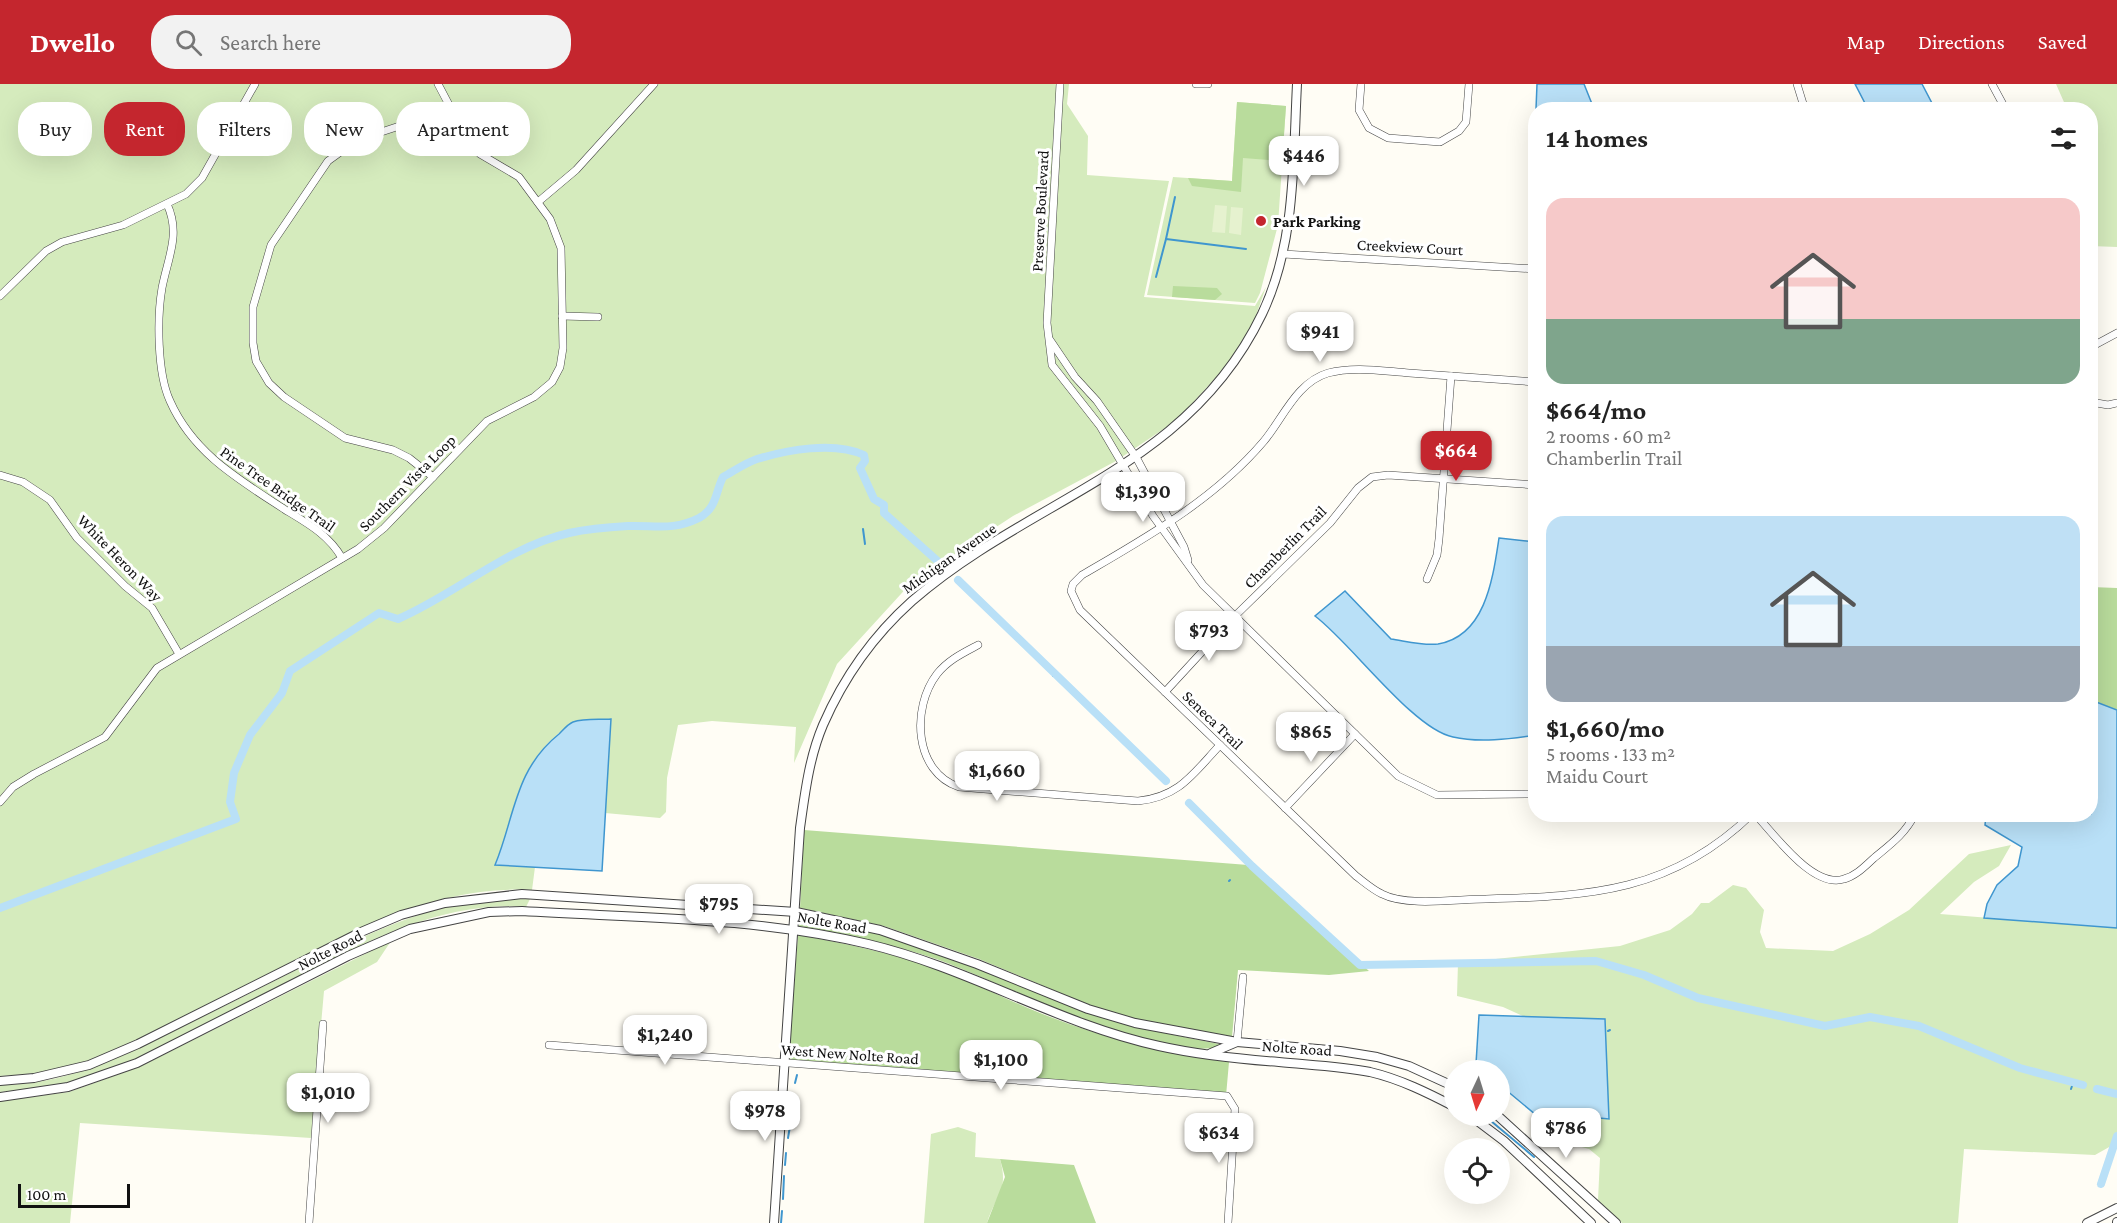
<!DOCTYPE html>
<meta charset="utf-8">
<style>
:root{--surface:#fff;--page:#f2f2f2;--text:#222;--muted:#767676;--accent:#c4262e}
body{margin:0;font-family:"Crimson Pro",serif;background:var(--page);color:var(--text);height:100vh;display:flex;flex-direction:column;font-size:22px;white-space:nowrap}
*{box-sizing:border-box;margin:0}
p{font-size:20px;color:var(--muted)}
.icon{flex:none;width:33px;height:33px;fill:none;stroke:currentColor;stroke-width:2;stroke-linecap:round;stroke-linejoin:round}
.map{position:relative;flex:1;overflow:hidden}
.drawer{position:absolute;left:1528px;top:18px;width:570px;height:720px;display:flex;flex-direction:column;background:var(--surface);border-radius:24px;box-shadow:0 6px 24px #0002}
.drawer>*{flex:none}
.top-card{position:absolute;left:18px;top:18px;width:570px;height:54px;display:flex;gap:12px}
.needle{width:39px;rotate:184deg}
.buttons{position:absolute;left:1444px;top:976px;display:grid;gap:12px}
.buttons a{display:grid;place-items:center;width:66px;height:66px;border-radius:50%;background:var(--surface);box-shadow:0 6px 24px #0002;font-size:30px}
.scale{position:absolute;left:18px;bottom:15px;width:112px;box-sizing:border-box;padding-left:6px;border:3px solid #111;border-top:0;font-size:16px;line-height:21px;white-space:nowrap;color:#111;-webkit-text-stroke:4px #fff;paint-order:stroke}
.price{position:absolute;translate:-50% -51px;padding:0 14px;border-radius:12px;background:#fff;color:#222;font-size:20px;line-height:39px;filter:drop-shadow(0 2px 3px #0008)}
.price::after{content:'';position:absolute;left:50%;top:36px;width:18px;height:14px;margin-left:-9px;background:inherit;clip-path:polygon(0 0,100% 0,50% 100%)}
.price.active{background:var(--accent);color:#fff}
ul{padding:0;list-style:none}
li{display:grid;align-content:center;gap:12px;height:318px;padding:0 18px}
li span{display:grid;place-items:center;height:186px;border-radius:18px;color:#555}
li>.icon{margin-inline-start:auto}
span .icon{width:108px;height:108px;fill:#fffc;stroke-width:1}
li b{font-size:26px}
h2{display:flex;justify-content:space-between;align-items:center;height:72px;padding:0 18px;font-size:26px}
.pill{padding:0 21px;border-radius:24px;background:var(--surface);box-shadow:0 6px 24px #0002;font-size:21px;line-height:54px}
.pill.active{background:var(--accent);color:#fff}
header{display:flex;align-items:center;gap:36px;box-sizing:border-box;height:84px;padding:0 30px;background:var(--accent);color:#fff}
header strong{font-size:28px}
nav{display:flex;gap:33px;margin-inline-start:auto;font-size:21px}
.search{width:420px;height:54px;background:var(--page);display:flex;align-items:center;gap:15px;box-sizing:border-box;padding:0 21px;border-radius:24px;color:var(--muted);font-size:22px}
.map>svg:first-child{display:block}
.green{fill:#d5ebbd}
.forest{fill:#b9dc9c}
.pitch{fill:#e6f2cf}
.water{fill:#b9e0f7;stroke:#3f96cf;stroke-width:1.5}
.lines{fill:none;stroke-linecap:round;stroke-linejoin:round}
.stream{stroke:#3f96cf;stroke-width:2}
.canal{stroke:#b9e0f7;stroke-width:8}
.minor-casing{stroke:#444;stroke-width:8}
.tertiary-casing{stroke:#444;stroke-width:10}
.minor{stroke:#fff;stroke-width:7}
.tertiary{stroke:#fff;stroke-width:8}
.poi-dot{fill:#c4262e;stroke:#fff;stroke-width:2}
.labels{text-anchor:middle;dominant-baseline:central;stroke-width:6;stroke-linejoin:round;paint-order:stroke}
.street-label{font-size:16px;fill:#111;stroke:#fff}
.poi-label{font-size:16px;font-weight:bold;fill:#111;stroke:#fff;text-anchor:start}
</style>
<header>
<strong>Dwello</strong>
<div class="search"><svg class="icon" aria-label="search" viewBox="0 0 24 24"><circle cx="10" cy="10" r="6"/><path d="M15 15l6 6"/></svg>Search here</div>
<nav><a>Map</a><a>Directions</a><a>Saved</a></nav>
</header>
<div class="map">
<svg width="2117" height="1139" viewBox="0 0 2117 1139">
<rect width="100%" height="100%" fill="#fffdf5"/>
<g class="green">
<path d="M 0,0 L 1069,0 L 1067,20 L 1088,52 L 1087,91 L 1169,97 L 1144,213 L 1255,222 L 1266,203 L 1254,237 L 1230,278 L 1177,336 L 1116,377 L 1013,432 L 911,499 L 837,580 L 794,679 L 796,643 L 712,637 L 678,641 L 667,694 L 666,728 L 660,734 L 605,729 L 610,636 C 600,636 583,634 573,638 C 568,640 563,646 559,649 C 514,686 515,732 495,781 L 535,783 L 532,806 C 443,801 364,841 287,881 C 249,900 211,919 173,938 C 136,956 99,976 59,985 C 39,989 20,991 0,992 Z"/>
<path d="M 2056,0 L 2117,0 L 2117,163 L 2091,162 L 2091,26 L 2067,25 Z"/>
<path d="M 1237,18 L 1286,22 L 1278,141 L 1260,209 L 1255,219 L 1147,211 L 1173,93 L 1232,97 Z"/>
<path d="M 2011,761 L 1999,782 L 1974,798 L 1940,830 L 2117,844 L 2117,1054 L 2111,1062 L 2095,1071 L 1964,1065 L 1958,1139 L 1622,1139 L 1598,1116 L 1600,1074 L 1589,1065 L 1571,1060 L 1599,1034 L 1609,1035 L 1605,935 L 1525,933 L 1503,923 L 1457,912 L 1458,879 L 1620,862 L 1670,846 L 1692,830 L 1701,819 L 1709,819 L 1733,801 L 1746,804 L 1764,826 L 1760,848 L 1766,864 L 1833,867 L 1870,850 L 1909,826 L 1969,770 Z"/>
<path d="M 530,815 L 526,823 C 449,817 378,852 311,886 C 234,926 152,977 68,999 C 45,1005 23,1006 0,1008 L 0,1001 C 62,1001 118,975 172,948 C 211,928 251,909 290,889 C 365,851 443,809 530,815 Z"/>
<path d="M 391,857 L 377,878 L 324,907 L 311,1054 L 80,1039 L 70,1139 L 0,1139 L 0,1017 L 69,1008 L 139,983 Z"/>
<path d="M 958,1043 L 976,1049 L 975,1073 L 1000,1075 C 1009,1107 996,1110 987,1139 L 924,1139 L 931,1050 Z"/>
</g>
<g class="forest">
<path d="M 1237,18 L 1286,22 L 1282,77 L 1243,74 L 1241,108 L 1192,102 L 1188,94 L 1232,97 Z"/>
<path d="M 1173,202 L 1217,204 L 1222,210 L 1215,216 L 1172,213 Z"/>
<path d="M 2091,503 L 2117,504 L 2117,626 L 2091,616 Z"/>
<path d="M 804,746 L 1248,781 L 1369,887 L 1329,891 L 1238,886 L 1232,953 L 1136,935 L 1089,921 L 979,875 L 884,842 L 800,824 Z"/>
<path d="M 799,833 L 879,850 L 976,884 L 1087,929 L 1134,943 L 1224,961 C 1166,984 997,896 936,875 C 891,860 845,850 799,842 Z"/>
<path d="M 798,851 C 844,859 891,869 935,884 C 971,897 1005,915 1040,929 C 1101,953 1166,971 1229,978 L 1226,1012 L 788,976 Z"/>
<path d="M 1000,1075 L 1074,1081 L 1096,1139 L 987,1139 L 1005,1093 Z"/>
</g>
<g class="pitch">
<path d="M 1215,121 L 1227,122 L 1225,149 L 1212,148 Z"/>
<path d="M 1231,123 L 1243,124 L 1241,151 L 1229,149 Z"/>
</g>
<g class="water">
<path d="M 1537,0 L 1584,0 L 1594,25 L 1536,25 Z"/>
<path d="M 1855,0 L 1922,0 L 1935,25 L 1868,25 Z"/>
<path d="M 1499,454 L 1536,458 L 1536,651 C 1510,655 1479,659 1453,653 C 1413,645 1351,559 1315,532 L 1345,507 L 1391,555 C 1405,557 1424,562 1438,560 C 1486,552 1493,493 1499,454 Z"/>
<path d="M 2091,616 L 2117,626 L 2117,844 L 1984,834 L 1987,820 L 1997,801 L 2018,782 L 2022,763 L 1985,741 L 1986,731 L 2091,730 Z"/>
<path d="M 611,635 L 602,787 L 495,781 C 515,733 514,686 559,650 C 563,646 568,640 573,638 C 584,634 600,636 611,635 Z"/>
<path d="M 1479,931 L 1605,935 L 1609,1035 L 1599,1034 L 1571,1060 L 1500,1001 L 1500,987 L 1484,987 L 1476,980 Z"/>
</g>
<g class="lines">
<g class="stream">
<path d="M 1166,155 L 1175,113"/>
<path d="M 1156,193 L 1166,155 L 1246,165"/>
<path d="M 863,445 L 865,460"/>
<path d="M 1053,592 L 1055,590"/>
<path d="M 1249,783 L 1252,782"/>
<path d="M 1229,797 L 1230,796"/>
<path d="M 1608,947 L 1610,946"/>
<path d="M 795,999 L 797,991"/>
<path d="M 2071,1005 L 2073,999"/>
<path d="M 1448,1009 L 1455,1013"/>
<path d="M 1485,1032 L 1534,1073"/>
<path d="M 788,1054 L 794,1018"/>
<path d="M 785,1081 L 786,1069"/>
<path d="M 783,1115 L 784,1092"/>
<path d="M 781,1139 L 782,1127"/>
</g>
<g class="canal">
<path d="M 958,496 L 1166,697"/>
<path d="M 1189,719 L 1252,782 L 1360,881 L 1596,877 L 1644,891 L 1698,914 L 1825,942 L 1870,933 L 1919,942 L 2020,984 L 2083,1001"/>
<path d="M 0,824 L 236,735 L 230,718 L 234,689 L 250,651 L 282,609 L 290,587 L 379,529 L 398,535 C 456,510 507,463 569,449 C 587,445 609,443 628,442 C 655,441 673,447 699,434 C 717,424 715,409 723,393 C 734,387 745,379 757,375 C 787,366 834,357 864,371 L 865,377 L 860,384 L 874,415 L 884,421 L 884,429 L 942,481"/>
<path d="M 2097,1005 L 2117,1010"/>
<path d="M 2101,1100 L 2117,1052"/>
</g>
<g class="minor-casing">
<g id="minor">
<path d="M 1060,0 L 1047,239 L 1052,281 L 1100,342 L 1153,432 L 1203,501 L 1398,692 L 1437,711 L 1536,710"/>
<path d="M 1196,0 L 1208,0"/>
<path d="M 1361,0 L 1359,26 L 1369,44 L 1388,54 L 1440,58 L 1459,47 L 1466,38 L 1469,0"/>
<path d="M 1797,0 L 1805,26"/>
<path d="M 1992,0 L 2006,26"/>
<path d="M 538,118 L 576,86 L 654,0"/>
<path d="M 167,120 C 181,150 168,173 162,204 C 157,233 157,289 170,317 C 193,369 238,395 284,425 C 307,439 328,450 342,474"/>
<path d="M 1283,170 L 1536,185"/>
<path d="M 0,212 L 46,167 L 62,158 L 123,141 L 186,110 L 202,94 L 255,0"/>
<path d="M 562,232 L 598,233"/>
<path d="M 1050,256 L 1075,293 L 1097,317 L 1136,373 L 1184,463 L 1188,476"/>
<path d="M 2091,263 L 2117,249"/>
<path d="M 1536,298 C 1494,295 1451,292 1409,289 C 1382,287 1354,282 1328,289 C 1297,298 1283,334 1264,357 C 1214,416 1147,453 1082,491 L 1073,500 L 1071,507 L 1080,526 L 1356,792 C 1364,798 1373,806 1382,810 C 1407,823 1458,815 1486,815 C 1591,812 1672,808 1752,730"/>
<path d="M 2091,318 L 2108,321 L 2117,319"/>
<path d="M 0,391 L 23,398 L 50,416 L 77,454 L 125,502 L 152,524 L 179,570"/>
<path d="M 433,393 L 409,374 L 393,366 L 345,354 L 284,313 L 269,299 L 256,277 L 253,259 L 253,223 L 271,161 L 328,77 L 357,56 L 451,25"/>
<path d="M 1427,495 L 1437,471 L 1439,455 L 1451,292"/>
<path d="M 978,561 C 963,569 948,576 937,590 C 911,624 914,688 959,703 L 1138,717 C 1179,713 1193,690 1220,661"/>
<path d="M 1165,608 L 1235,532 L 1330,439 L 1358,404 L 1372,393 L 1388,391 L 1536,401"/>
<path d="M 0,718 L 13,703 L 34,690 L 105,653 L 157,584 L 358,465 L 384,444 L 487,337 L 534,313 L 552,298 L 560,283 L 563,264 L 561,164 L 550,135 L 519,93 L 480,70 L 466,53 L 438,0"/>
<path d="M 1285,724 L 1355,650"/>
<path d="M 1755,730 C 1775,751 1813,805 1844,795 C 1856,792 1865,782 1874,774 C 1891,760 1905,750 1915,730"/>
<path d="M 1237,958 L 1243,893"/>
<path d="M 549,961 L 1227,1012 L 1235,1025 L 1228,1139"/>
<path d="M 309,1139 L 323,940"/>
</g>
</g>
<g class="tertiary-casing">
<g id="tertiary">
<path d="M 1211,969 L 1237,958"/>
<path d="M 0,997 L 34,994 L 89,981 L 138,960 L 361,848 L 401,831 L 445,819 L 522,810 L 796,828 L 880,846 L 977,880 L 1088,925 L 1135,939 L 1237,958 L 1340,967 L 1377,973 L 1409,982 L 1455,1003"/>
<path d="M 0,1013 L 68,1003 L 137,979 L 348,872 L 410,845 L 489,828 L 522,827 C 637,834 755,833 868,860 C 969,884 1058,940 1159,962 C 1199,971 1239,975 1279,978 C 1310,981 1340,982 1370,988 C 1400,995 1428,1009 1455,1023"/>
<path d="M 1471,1032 L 1504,1057 L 1591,1139"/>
<path d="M 1498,1032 L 1616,1139"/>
<path d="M 774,1139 L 800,744 C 805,709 809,674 823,641 C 843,595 874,551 912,517 C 1031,413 1187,386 1262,230 C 1296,159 1293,77 1297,0"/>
<path d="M 2087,1139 L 2117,1124"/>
<path d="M 2117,1139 L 2117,1138"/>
</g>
</g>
<use href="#minor" class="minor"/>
<use href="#tertiary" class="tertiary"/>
</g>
<circle class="poi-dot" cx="1261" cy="137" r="6"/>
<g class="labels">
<g class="street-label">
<text transform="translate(1040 127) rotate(-87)">Preserve Boulevard</text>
<text transform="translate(1410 163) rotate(3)">Creekview Court</text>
<text transform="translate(407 399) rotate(-45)">Southern Vista Loop</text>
<text transform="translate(278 405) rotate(35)">Pine Tree Bridge Trail</text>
<text transform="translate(1285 463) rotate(-45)">Chamberlin Trail</text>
<text transform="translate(120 474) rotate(46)">White Heron Way</text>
<text transform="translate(949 474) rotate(-35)">Michigan Avenue</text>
<text transform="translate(1213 636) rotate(44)">Seneca Trail</text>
<text transform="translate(832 838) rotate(10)">Nolte Road</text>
<text transform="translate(330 866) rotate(-27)">Nolte Road</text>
<text transform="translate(1297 964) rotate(4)">Nolte Road</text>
<text transform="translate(850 970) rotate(4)">West New Nolte Road</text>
</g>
<g class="poi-label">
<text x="1273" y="137">Park Parking</text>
</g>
</g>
</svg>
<div class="buttons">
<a><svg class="needle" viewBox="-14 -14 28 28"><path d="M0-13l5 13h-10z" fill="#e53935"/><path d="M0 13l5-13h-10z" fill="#767676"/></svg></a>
<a><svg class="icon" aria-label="locate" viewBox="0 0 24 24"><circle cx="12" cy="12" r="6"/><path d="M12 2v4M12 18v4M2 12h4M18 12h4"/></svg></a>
</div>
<div class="scale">100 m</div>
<b class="price" style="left:1304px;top:103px">$446</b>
<b class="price" style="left:1320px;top:279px">$941</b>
<b class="price active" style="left:1456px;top:398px">$664</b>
<b class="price" style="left:1143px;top:439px">$1,390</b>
<b class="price" style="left:1209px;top:578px">$793</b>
<b class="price" style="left:1311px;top:679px">$865</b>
<b class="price" style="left:997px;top:718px">$1,660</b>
<b class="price" style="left:719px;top:851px">$795</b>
<b class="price" style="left:665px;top:982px">$1,240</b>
<b class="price" style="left:1001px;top:1007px">$1,100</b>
<b class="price" style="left:328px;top:1040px">$1,010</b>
<b class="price" style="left:765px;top:1058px">$978</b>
<b class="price" style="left:1566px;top:1075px">$786</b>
<b class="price" style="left:1219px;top:1080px">$634</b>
<div class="top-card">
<a class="pill">Buy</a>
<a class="pill active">Rent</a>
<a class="pill">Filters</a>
<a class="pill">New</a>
<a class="pill">Apartment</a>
</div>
<section class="drawer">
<h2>14 homes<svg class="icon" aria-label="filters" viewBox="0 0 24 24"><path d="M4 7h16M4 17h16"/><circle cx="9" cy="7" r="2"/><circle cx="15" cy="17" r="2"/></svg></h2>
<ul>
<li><span style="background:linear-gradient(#f6c9c9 65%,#7fa58c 0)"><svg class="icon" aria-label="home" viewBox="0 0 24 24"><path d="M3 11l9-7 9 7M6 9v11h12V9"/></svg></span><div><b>$664/mo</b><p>2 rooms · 60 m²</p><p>Chamberlin Trail</p></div></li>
<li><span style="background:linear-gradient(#bfe0f5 70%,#9aa5b1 0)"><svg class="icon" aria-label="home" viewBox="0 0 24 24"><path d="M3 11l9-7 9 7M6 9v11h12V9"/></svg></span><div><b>$1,660/mo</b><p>5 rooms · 133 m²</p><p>Maidu Court</p></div></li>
</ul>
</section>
</div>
